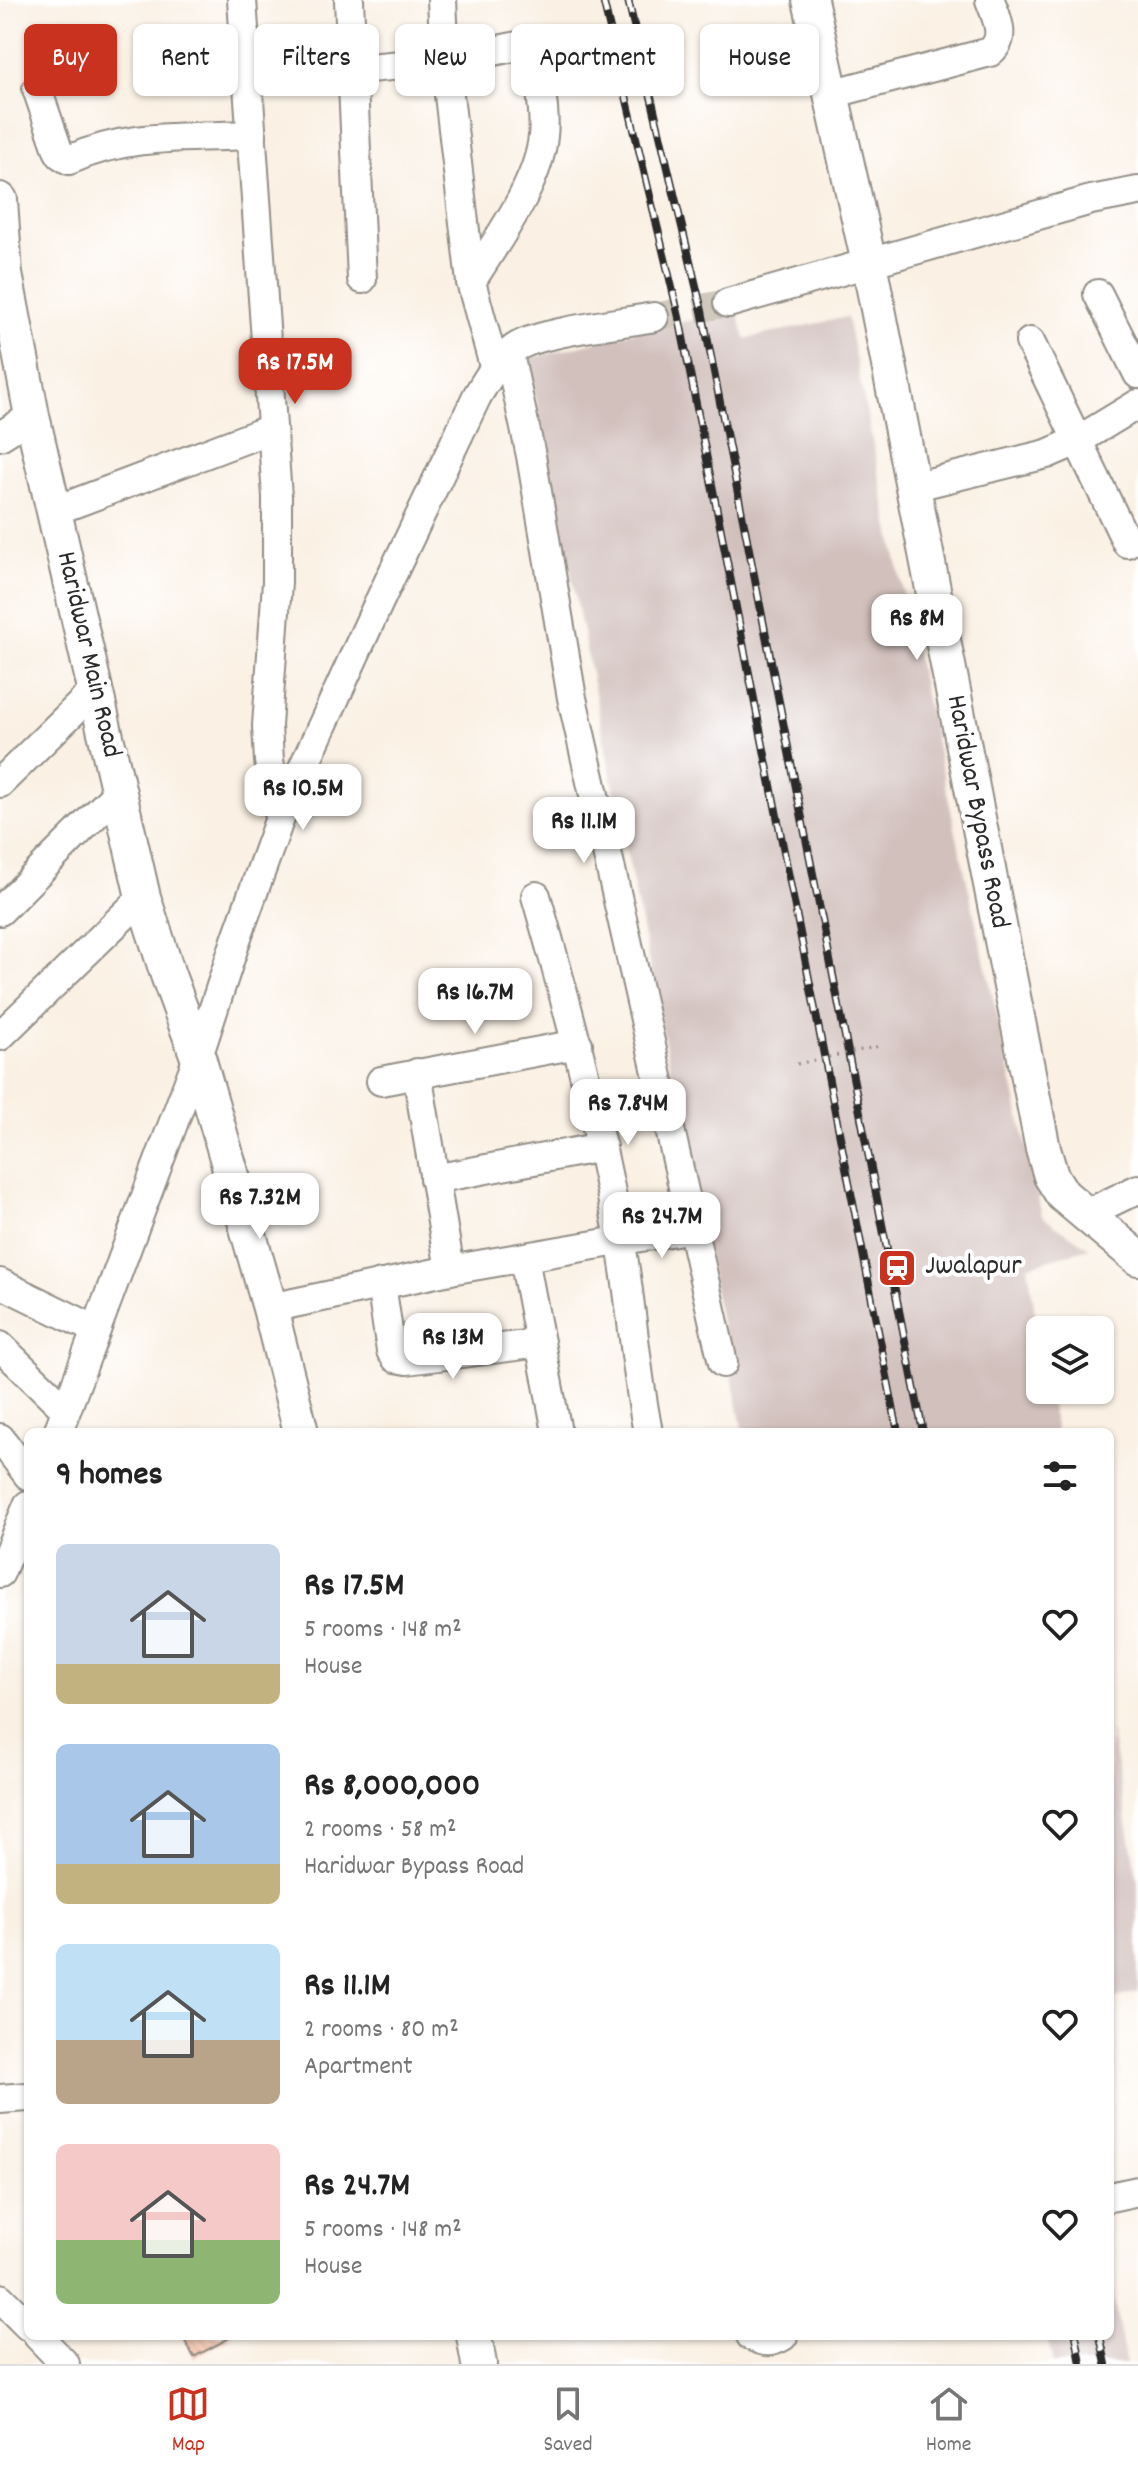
<!DOCTYPE html>
<meta charset="utf-8">
<style>
:root{--surface:#fff;--page:#f2f2f2;--text:#222;--muted:#767676;--line:#e0e0e0;--accent:#c8321e}
body{margin:0;font-family:Dekko,sans-serif;background:var(--page);color:var(--text);height:100vh;display:flex;flex-direction:column;font-size:30px;white-space:nowrap}
*{box-sizing:border-box;margin:0}
p{font-size:26px;color:var(--muted)}
.icon{flex:none;width:44px;height:44px;fill:none;stroke:currentColor;stroke-width:2;stroke-linecap:round;stroke-linejoin:round}
.map{position:relative;flex:1;overflow:hidden}
.panel{position:absolute;left:24px;top:1428px;width:1090px;height:912px;display:flex;flex-direction:column;background:var(--surface);border-radius:12px;box-shadow:0 2px 6px #0004}
.panel>*{flex:none}
.guide{position:absolute;left:24px;top:24px;width:1090px;height:72px;display:flex;gap:16px}
.controls{position:absolute;left:1026px;top:1316px;display:grid;gap:16px}
.controls a{display:grid;place-items:center;width:88px;height:88px;border-radius:12px;background:var(--surface);box-shadow:0 2px 6px #0004;font-size:40px}
.price{position:absolute;translate:-50% -68px;padding:0 18px;border-radius:16px;background:#fff;color:#222;font-size:26px;line-height:52px;filter:drop-shadow(0 2px 4px #0008)}
.price::after{content:'';position:absolute;left:50%;top:48px;width:24px;height:18px;margin-left:-12px;background:inherit;clip-path:polygon(0 0,100% 0,50% 100%)}
.price.selected{background:var(--accent);color:#fff}
ul{padding:0;list-style:none}
li{display:flex;align-items:center;gap:24px;height:200px;padding:0 32px}
li span{display:grid;place-items:center;flex:none;width:224px;height:160px;border-radius:12px;color:#555}
li>.icon{margin-inline-start:auto}
span .icon{width:96px;height:96px;fill:#fffc;stroke-width:1}
li b{font-size:34px}
h2{display:flex;justify-content:space-between;align-items:center;height:96px;padding:0 32px;font-size:34px}
.tag{padding:0 28px;border-radius:12px;background:var(--surface);box-shadow:0 2px 6px #0004;font-size:28px;line-height:72px}
.tag.selected{background:var(--accent);color:#fff}
.tabs{display:flex;justify-content:space-around;align-items:center;height:112px;border-top:2px solid var(--line);background:var(--surface);font-size:22px;color:var(--muted)}
.tabs a{display:grid;justify-items:center;gap:4px}
.tabs .selected{color:var(--accent)}
.map>svg:first-child{display:block}
.railway{fill:#d1c0bc}
.building{fill:url(#building-back-hatch)}
.lines{fill:none;stroke-linecap:round;stroke-linejoin:round}
.minor-tunnel{stroke:#d1c9be;stroke-width:28;stroke-dasharray:28 14;stroke-linecap:butt}
.minor-casing{stroke:#928e87;stroke-width:32}
.major-casing{stroke:#928e87;stroke-width:38}
.minor{stroke:#fff;stroke-width:28}
.major{stroke:#fff;stroke-width:34}
.rail-casing{stroke:#2b2b2b;stroke-width:8}
.rail{stroke:#fff;stroke-width:5;stroke-dasharray:15;stroke-linecap:butt}
.path-bridge{stroke:#928e87;stroke-width:3;stroke-dasharray:2 6;stroke-linecap:butt}
.labels{text-anchor:middle;dominant-baseline:central;stroke-width:8;stroke-linejoin:round;paint-order:stroke}
.street-label{font-size:28px;fill:#2b2b2b;stroke:#fff}
.poi-label{font-size:28px;fill:#2b2b2b;stroke:#fff;text-anchor:start}
</style>
<div class="map">
<svg width="1138" height="2364" viewBox="0 0 1138 2364">
<defs>
<pattern id="building-back-hatch" width="6" height="6" patternUnits="userSpaceOnUse" patternTransform="scale(2)"><rect width="6" height="6" fill="#f1a782"/><path d="M-1 5l2 2M0 0l6 6M5-1l2 2" fill="none" stroke="#c3886b"/></pattern>
</defs>
<rect width="100%" height="100%" fill="#fff"/>
<filter id="ink" filterUnits="userSpaceOnUse"><feTurbulence type="fractalNoise" baseFrequency=".0125" numOctaves="2"/><feDisplacementMap in="SourceGraphic" scale="16" xChannelSelector="R" yChannelSelector="G"/><feConvolveMatrix kernelMatrix="1 2 1 2 8 2 1 2 1" color-interpolation-filters="sRGB"/></filter>
<filter id="wash" filterUnits="userSpaceOnUse"><feTurbulence type="fractalNoise" baseFrequency=".006" numOctaves="4" result="noise"/><feDisplacementMap in="SourceGraphic" scale="32" xChannelSelector="R" yChannelSelector="G"/><feGaussianBlur stdDeviation="1.8" result="paint"/><feColorMatrix in="noise" values="0 0 0 0 0 0 0 0 0 0 0 0 0 0 0 0 0 1.4 0 .05"/><feComposite in="paint" operator="in"/></filter>
<g filter="url(#wash)">
<rect width="100%" height="100%" fill="#faf0e3"/>
<g class="railway">
<path d="M 738,312 L 745,339 L 847,317 L 913,641 L 1042,1216 L 1089,1248 L 1028,1266 L 1040,1345 L 1040,1390 L 1048,1390 L 1056,1432 L 743,1432 L 528,359 L 653,327 Z"/>
<path d="M 1110,1728 L 1138,1882 L 1138,1992 L 1110,2000 Z"/>
<path d="M 1110,2280 L 1126,2364 L 1053,2364 L 1047,2336 L 1110,2336 Z"/>
</g>
<g id="blocks">
<path class="building" d="M 182,2336 L 233,2336 L 194,2357 Z"/>
</g>
</g>
<g filter="url(#ink)">
<use href="#blocks" fill-opacity="0" stroke="#928e87" stroke-width="2"/>
<g class="lines">
<path class="minor-tunnel" d="M 654,317 L 728,303"/>
<g class="minor-casing">
<g id="minor">
<path d="M 242,0 L 277,497 L 277,582 L 267,726 L 269,761 L 280,818"/>
<path d="M 349,0 L 362,279"/>
<path d="M 442,0 L 445,61 L 471,282 L 494,366"/>
<path d="M 248,79 L 445,61 L 518,46 L 528,47 L 534,52 L 537,61 C 539,85 546,112 543,136 C 539,184 496,241 471,282"/>
<path d="M 37,89 L 58,150 L 61,155 L 69,160 C 127,133 190,138 252,135"/>
<path d="M 831,94 L 990,52 C 1007,38 997,19 990,0"/>
<path d="M 1098,294 L 1138,374"/>
<path d="M 728,303 L 1091,200 L 1138,191"/>
<path d="M 1030,342 L 1127,543"/>
<path d="M 509,354 L 531,456 L 572,698 L 723,1363"/>
<path d="M 0,436 L 32,416"/>
<path d="M 912,487 L 1047,454 L 1077,441 L 1138,404"/>
<path d="M 54,511 L 271,429"/>
<path d="M 0,783 L 95,690"/>
<path d="M 536,896 C 569,1010 599,1123 620,1239 C 632,1303 635,1368 648,1432"/>
<path d="M 0,911 L 119,791"/>
<path d="M 0,1036 L 143,897"/>
<path d="M 417,1073 L 450,1270"/>
<path d="M 381,1081 L 578,1044"/>
<path d="M 434,1179 L 602,1147"/>
<path d="M 1086,1214 L 1138,1189"/>
<path d="M 524,1258 L 557,1432"/>
<path d="M 0,1283 L 96,1330"/>
<path d="M 381,1284 L 391,1351 L 396,1358 L 407,1360 L 540,1343"/>
<path d="M 270,1308 L 450,1270 L 693,1228"/>
<path d="M 0,1346 L 66,1410"/>
<path d="M 58,1432 L 198,1057 L 237,937 L 280,818 L 379,602 L 477,396 C 488,378 497,361 515,348 C 537,332 623,323 654,317"/>
<path d="M 0,1438 L 28,1475"/>
<path d="M 0,1573 L 28,1505"/>
<path d="M 0,2099 L 28,2097"/>
<path d="M 1110,2197 L 1138,2191"/>
<path d="M 0,2298 L 28,2326"/>
<path d="M 38,2336 L 65,2364"/>
<path d="M 751,2336 C 764,2342 770,2344 783,2336"/>
</g>
</g>
<g class="major-casing">
<g id="major">
<path d="M 810,0 L 869,263 L 1043,1149 L 1051,1176 L 1063,1195 L 1138,1258"/>
<path d="M 0,200 L 5,274 L 32,416 L 143,897 L 168,975 L 198,1057 L 270,1308 L 301,1432"/>
<path d="M 474,2336 L 479,2364"/>
</g>
</g>
<use href="#minor" class="minor"/>
<use href="#major" class="major"/>
<g class="rail-casing">
<g id="rail">
<path d="M 603,0 L 679,317 L 898,1432"/>
<path d="M 628,0 L 702,311 L 923,1432"/>
<path d="M 1076,2336 L 1081,2364"/>
<path d="M 1100,2336 L 1106,2364"/>
</g>
</g>
<use href="#rail" class="rail"/>
<path class="path-bridge" d="M 797,1064 L 880,1046"/>
</g>
</g>
<defs>
<g id="station-square" transform="scale(2)"><rect x="-9" y="-9" width="18" height="18" rx="4" fill="#c8321e" stroke="#fff"/><path d="M-3-6H3Q5-6 5-4V2Q5 4 3 4L4.5 6H3L1.5 4h-3L-3 6H-4.5L-3 4Q-5 4-5 2V-4Q-5-6-3-6ZM-3.5-4v3h7v-3ZM-3.5 1v1.5H-2V1ZM2 1v1.5H3.5V1Z" fill="#fff"/></g>
</defs>
<g fill-rule="evenodd">
<use href="#station-square" x="897" y="1268"/>
</g>
<g class="labels">
<g class="street-label">
<text transform="translate(87 655) rotate(77)">Haridwar Main Road</text>
<text transform="translate(976 812) rotate(79)">Haridwar Bypass Road</text>
</g>
<g class="poi-label">
<text x="925" y="1268">Jwalapur</text>
</g>
</g>
</svg>
<div class="controls">
<a><svg class="icon" aria-label="layers" viewBox="0 0 24 24"><path d="M12 4l9 5-9 5-9-5zM3 14l9 5 9-5"/></svg></a>
</div>
<b class="price selected" style="left:295px;top:406px">Rs 17.5M</b>
<b class="price" style="left:917px;top:662px">Rs 8M</b>
<b class="price" style="left:303px;top:832px">Rs 10.5M</b>
<b class="price" style="left:584px;top:865px">Rs 11.1M</b>
<b class="price" style="left:475px;top:1036px">Rs 16.7M</b>
<b class="price" style="left:628px;top:1147px">Rs 7.84M</b>
<b class="price" style="left:260px;top:1241px">Rs 7.32M</b>
<b class="price" style="left:662px;top:1260px">Rs 24.7M</b>
<b class="price" style="left:453px;top:1381px">Rs 13M</b>
<div class="guide">
<a class="tag selected">Buy</a>
<a class="tag">Rent</a>
<a class="tag">Filters</a>
<a class="tag">New</a>
<a class="tag">Apartment</a>
<a class="tag">House</a>
</div>
<section class="panel">
<h2>9 homes<svg class="icon" aria-label="filters" viewBox="0 0 24 24"><path d="M4 7h16M4 17h16"/><circle cx="9" cy="7" r="2"/><circle cx="15" cy="17" r="2"/></svg></h2>
<ul>
<li><span style="background:linear-gradient(#c9d6e8 75%,#c2b280 0)"><svg class="icon" aria-label="home" viewBox="0 0 24 24"><path d="M3 11l9-7 9 7M6 9v11h12V9"/></svg></span><div><b>Rs 17.5M</b><p>5 rooms · 148 m²</p><p>House</p></div><svg class="icon" aria-label="heart" viewBox="0 0 24 24"><path d="M12 20l-8-8c-3-5 5-10 8-4 3-6 11-1 8 4z"/></svg></li>
<li><span style="background:linear-gradient(#a9c7e8 75%,#c2b280 0)"><svg class="icon" aria-label="home" viewBox="0 0 24 24"><path d="M3 11l9-7 9 7M6 9v11h12V9"/></svg></span><div><b>Rs 8,000,000</b><p>2 rooms · 58 m²</p><p>Haridwar Bypass Road</p></div><svg class="icon" aria-label="heart" viewBox="0 0 24 24"><path d="M12 20l-8-8c-3-5 5-10 8-4 3-6 11-1 8 4z"/></svg></li>
<li><span style="background:linear-gradient(#bfe0f5 60%,#b9a48a 0)"><svg class="icon" aria-label="home" viewBox="0 0 24 24"><path d="M3 11l9-7 9 7M6 9v11h12V9"/></svg></span><div><b>Rs 11.1M</b><p>2 rooms · 80 m²</p><p>Apartment</p></div><svg class="icon" aria-label="heart" viewBox="0 0 24 24"><path d="M12 20l-8-8c-3-5 5-10 8-4 3-6 11-1 8 4z"/></svg></li>
<li><span style="background:linear-gradient(#f6c9c9 60%,#8fb573 0)"><svg class="icon" aria-label="home" viewBox="0 0 24 24"><path d="M3 11l9-7 9 7M6 9v11h12V9"/></svg></span><div><b>Rs 24.7M</b><p>5 rooms · 148 m²</p><p>House</p></div><svg class="icon" aria-label="heart" viewBox="0 0 24 24"><path d="M12 20l-8-8c-3-5 5-10 8-4 3-6 11-1 8 4z"/></svg></li>
</ul>
</section>
</div>
<nav class="tabs">
<a class="selected"><svg class="icon" aria-label="map" viewBox="0 0 24 24"><path d="M3 6l6-2 6 2 6-2v14l-6 2-6-2-6 2zM9 4v14M15 6v14"/></svg>Map</a>
<a><svg class="icon" aria-label="saved" viewBox="0 0 24 24"><path d="M7 4h10v16l-5-4-5 4z"/></svg>Saved</a>
<a><svg class="icon" aria-label="home" viewBox="0 0 24 24"><path d="M3 11l9-7 9 7M6 9v11h12V9"/></svg>Home</a>
</nav>
